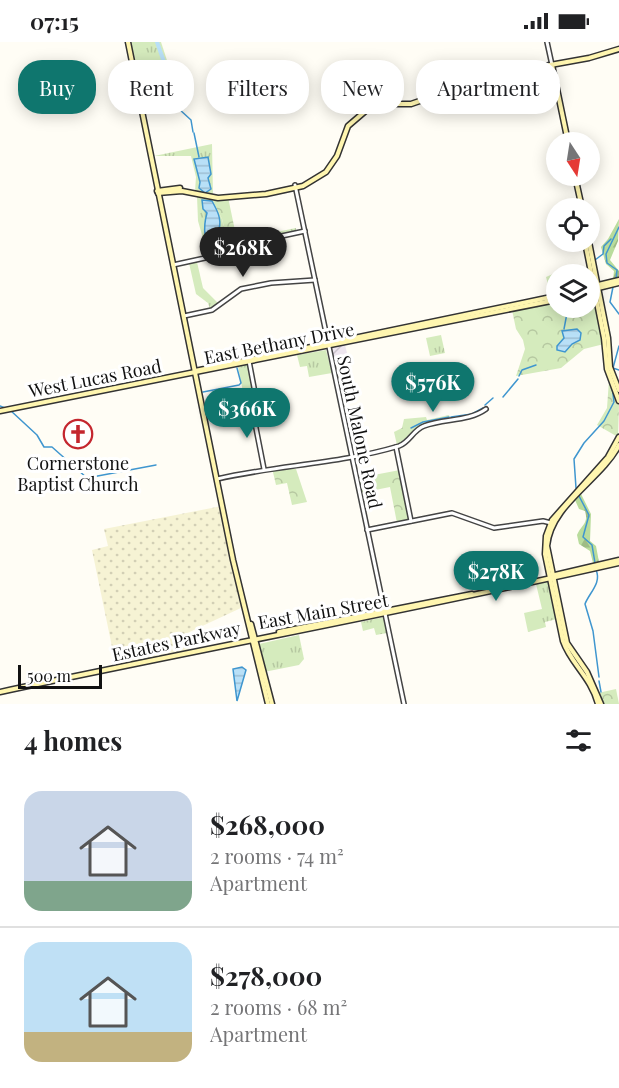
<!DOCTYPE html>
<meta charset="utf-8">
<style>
:root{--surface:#fff;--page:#f6f6f6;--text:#202124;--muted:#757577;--line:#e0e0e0;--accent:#0f766e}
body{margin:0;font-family:"Playfair Display",serif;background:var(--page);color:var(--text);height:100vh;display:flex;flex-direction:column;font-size:22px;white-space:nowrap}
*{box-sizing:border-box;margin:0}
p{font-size:20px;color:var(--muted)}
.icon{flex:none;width:33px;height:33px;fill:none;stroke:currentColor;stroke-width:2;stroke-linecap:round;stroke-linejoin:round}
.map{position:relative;height:662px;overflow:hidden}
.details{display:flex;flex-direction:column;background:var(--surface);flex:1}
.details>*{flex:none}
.guide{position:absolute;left:18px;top:18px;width:584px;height:54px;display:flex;gap:12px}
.needle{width:39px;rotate:168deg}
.buttons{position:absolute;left:546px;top:90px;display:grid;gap:12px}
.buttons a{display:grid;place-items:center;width:54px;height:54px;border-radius:50%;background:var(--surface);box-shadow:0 3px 15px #0003;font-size:30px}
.scale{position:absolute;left:18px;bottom:15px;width:84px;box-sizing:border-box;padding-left:6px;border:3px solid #111;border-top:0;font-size:16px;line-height:21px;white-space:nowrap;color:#111;-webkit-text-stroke:4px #fff;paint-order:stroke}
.price{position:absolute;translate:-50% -51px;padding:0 14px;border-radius:21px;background:var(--accent);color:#fff;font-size:20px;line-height:39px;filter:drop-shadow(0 2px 3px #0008)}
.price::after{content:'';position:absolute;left:50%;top:36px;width:18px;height:14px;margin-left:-9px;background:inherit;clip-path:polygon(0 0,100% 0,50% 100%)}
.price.current{background:#222;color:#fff}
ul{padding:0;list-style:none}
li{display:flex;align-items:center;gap:18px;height:150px;padding:0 24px}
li+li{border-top:2px solid var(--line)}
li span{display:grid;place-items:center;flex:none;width:168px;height:120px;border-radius:18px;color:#555}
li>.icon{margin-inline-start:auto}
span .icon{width:72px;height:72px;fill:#fffc;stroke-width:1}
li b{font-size:26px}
h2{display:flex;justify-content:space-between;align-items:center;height:72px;padding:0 24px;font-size:26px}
.chip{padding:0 21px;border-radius:24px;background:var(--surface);box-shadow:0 3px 15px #0003;font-size:21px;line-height:54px}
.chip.current{background:var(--accent);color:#fff}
.status{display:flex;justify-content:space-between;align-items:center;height:42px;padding:0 30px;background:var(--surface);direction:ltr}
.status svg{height:16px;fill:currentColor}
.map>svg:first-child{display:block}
.industrial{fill:url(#industrial-furrows)}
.farmland{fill:url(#farmland-dots)}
.grass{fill:url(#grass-tufts)}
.forest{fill:url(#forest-firs)}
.park{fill:url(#park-crowns)}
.water{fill:url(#water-rules);stroke:#3f96cf;stroke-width:1.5}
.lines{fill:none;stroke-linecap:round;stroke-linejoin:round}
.stream{stroke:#3f96cf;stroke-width:1.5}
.river{stroke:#b9e0f7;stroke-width:4}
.tertiary-casing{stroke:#444;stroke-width:6}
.secondary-casing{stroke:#333;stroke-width:7}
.tertiary{stroke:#fff;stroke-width:3}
.secondary{stroke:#fff6b0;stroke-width:4}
.labels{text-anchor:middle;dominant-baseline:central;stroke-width:6;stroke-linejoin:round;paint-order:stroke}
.street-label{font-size:18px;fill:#111;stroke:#fff}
.poi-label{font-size:18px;fill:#111;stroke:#fff}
</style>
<div class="status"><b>07:15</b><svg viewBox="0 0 49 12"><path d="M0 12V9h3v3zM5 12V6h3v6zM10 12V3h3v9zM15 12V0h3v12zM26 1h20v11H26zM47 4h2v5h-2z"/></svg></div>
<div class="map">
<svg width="619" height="662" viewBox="0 0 619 662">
<defs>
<pattern id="industrial-furrows" width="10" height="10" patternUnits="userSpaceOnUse" patternTransform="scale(1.5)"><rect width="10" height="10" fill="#eee6ef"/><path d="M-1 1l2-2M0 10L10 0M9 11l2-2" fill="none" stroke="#cbc4cc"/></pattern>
<pattern id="farmland-dots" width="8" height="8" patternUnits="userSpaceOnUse" patternTransform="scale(1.5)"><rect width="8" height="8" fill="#f6f3d4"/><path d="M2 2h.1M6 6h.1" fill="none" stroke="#d2cfb5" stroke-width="1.8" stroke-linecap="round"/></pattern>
<pattern id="grass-tufts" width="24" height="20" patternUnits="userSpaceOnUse" patternTransform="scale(1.5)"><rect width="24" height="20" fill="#d5ebbd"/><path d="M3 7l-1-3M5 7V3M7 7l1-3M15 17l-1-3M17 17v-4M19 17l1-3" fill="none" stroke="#b6c8a1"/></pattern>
<pattern id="forest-firs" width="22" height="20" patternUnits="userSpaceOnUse" patternTransform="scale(1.5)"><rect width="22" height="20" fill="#b9dc9c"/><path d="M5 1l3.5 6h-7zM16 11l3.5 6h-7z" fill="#9ebc85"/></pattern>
<pattern id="park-crowns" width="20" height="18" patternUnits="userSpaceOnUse" patternTransform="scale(1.5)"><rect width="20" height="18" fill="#d5ebbd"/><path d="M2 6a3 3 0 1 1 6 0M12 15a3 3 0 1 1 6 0" fill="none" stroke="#b6c8a1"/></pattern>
<pattern id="water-rules" width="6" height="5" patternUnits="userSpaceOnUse" patternTransform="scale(1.5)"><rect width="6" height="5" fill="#b9e0f7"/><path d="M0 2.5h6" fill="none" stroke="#9ebfd3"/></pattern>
</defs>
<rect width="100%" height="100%" fill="#fffdf5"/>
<path class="industrial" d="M 345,303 L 349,319 L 334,322 L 332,306 Z"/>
<path class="farmland" d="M 222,464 L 243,565 L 183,593 L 182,598 L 187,600 L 190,608 L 116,624 L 92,508 L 108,504 L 104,487 Z"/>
<g class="grass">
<path d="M 128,0 L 161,0 L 178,52 L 141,60 Z"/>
<path d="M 212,102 L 213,153 L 195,149 L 196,135 L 191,114 L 154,114 Z"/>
<path d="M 197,154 L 212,157 L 222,177 L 230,209 L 208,214 L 198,179 Z"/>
<path d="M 296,186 L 296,189 L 272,195 L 239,208 L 236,198 Z"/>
<path d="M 197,220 L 203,246 L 218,261 L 210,267 L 208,261 L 196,252 L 189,221 Z"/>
<path d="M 441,293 L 445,311 L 430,314 L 426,296 Z"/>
<path d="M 326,308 L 332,331 L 309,335 L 307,324 L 300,325 L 297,313 Z"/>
<path d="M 248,322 L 255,366 L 246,366 L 238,324 Z"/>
<path d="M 549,539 L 557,577 L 545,580 L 546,585 L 528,590 L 524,571 L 542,567 L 536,542 Z"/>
<path d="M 384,575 L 387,591 L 376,593 L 374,586 L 363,589 L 361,580 Z"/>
<path d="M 299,593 L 304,617 L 299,623 L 264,630 L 259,602 Z"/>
</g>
<g class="forest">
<path d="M 619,177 L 618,199 L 610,218 L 619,229 L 619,236 L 613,238 L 614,229 L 606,222 L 601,205 L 608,197 Z"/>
<path d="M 581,452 L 591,472 L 590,499 L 596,504 L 599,520 L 593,521 L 590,509 L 579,502 L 577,493 C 581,483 589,482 585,469 L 579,467 L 575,458 Z"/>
</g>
<g class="park">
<path d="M 228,155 L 239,208 L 230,209 L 222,177 L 212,157 Z"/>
<path d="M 569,225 L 574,228 L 589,225 L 592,243 L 590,244 L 590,232 L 556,232 L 556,254 L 551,254 L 546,235 Z"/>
<path d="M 590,248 L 593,249 L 604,302 L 584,307 L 561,326 L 516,334 L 525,307 L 523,298 L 516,287 L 512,268 L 556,258 L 556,266 L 590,266 Z"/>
<path d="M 609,338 L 619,363 L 618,395 L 597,383 L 607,366 Z"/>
<path d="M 449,373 L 450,378 L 423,383 L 397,403 L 394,390 L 402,386 L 404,377 L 426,375 L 427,378 Z"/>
<path d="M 272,426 L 296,427 L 307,460 L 292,463 L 287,441 L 276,443 Z"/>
<path d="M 400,428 L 410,479 L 397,481 L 390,445 L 360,451 L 358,436 Z"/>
<path d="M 616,647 L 619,662 L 602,662 L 598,651 Z"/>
</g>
<g class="water">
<path d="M 208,115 L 211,132 L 208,136 L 211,147 L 205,151 L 199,146 L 200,140 L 194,117 Z"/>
<path d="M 202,158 L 212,159 C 217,168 222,177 219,187 L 223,192 L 224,209 L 213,210 C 203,198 203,185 207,171 L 203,167 Z"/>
<path d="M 577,287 L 581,291 L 580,298 L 572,302 L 565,310 L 557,308 L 557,304 L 564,296 L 562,289 Z"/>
<path d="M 242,625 L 246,628 L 237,659 L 233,627 Z"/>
</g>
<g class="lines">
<g class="stream">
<path d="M 177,57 L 179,65"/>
<path d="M 179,67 L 191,78 L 193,90"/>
<path d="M 194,91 L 199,115"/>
<path d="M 595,218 L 603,212 L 604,204 L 611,197"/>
<path d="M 587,232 L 589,230"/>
<path d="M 616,237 L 617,228 L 607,221 L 606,212 L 619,185"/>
<path d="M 613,245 L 610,260 L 619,272"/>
<path d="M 564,287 L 568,266"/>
<path d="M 619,304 L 613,326 L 619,328"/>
<path d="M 519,334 L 522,328 L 536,323"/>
<path d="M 203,350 L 239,343 L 241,341 L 237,326"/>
<path d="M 503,355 L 518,337"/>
<path d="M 485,363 L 493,356"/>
<path d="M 0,364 L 5,366"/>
<path d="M 10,368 L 37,393 L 44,405 L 52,405 L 87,436 L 156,423"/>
<path d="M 451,375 L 472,372 L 483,366"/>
<path d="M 411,386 L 423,380 L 449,375"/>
<path d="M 576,446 L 574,417 L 584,401 L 604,379 L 614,360 L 612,344"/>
<path d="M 579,454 L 589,473 L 583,495 L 592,503 L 595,521"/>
<path d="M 596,528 C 602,541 589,551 585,562 L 593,589 L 599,635"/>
<path d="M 599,639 L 601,650"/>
</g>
<path class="river" d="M 157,0 L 177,57"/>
<g class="tertiary-casing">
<g id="tertiary">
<path d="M 547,0 L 552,23"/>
<path d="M 295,143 L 404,662"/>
<path d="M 173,223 L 246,207 L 277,195 L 305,189"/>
<path d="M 184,274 L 212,268 L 241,247 L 271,241 L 315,238"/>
<path d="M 249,319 L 256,356 L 255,381 L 264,427"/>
<path d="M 396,405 L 411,479"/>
<path d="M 217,437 C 277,423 339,422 399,404 C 410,400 413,388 424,384 C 444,376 468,380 486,367"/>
<path d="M 367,488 L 452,471 L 494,486 L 543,479 L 551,481"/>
</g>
</g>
<g class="secondary-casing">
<g id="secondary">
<path d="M 128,0 L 233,518 L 268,662"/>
<path d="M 552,23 L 568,100"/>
<path d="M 575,134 L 582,166"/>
<path d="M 157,149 L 180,146"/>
<path d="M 158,151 L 182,149 L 218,156 L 266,152 L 303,144 L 326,130 L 337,114 L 348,84 L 369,66 L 385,62 L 411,62 L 495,33 L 589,16 L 619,7"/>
<path d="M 585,200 L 604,296 L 607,327 L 619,359"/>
<path d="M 589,200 L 608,296 L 610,325 L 619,348"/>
<path d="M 590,245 L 619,238"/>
<path d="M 590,248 L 619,241"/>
<path d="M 195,329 L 556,254"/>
<path d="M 0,369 L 556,258"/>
<path d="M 555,533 L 619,518"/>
<path d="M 251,582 L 272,662"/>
<path d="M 279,590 L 472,552"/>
<path d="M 0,650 C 206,606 413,568 619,521"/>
<path d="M 598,662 C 591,635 571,622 563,599 L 545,512 L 546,494 L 552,478 L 608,415 L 619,395"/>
<path d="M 601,662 L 587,630 L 567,601 L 547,504 C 551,462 601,438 619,403"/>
</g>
</g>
<use href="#tertiary" class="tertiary"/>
<use href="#secondary" class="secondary"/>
</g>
<defs>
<g id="church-ring" transform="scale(1.5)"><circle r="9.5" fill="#fff" stroke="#c4262e" stroke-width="1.5"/><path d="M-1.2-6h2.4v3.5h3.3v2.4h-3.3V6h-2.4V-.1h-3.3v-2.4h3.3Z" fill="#c4262e"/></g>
</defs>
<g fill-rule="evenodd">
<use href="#church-ring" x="78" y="392"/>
</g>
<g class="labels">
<g class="street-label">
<text transform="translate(279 301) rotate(-11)">East Bethany Drive</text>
<text transform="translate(95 336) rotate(-11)">West Lucas Road</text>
<text transform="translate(360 390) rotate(78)">South Malone Road</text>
<text transform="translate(323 569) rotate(-10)">East Main Street</text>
<text transform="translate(176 599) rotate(-12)">Estates Parkway</text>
</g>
<g class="poi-label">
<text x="78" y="421">Cornerstone<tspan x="78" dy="21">Baptist Church</tspan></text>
</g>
</g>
</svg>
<div class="buttons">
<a><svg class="needle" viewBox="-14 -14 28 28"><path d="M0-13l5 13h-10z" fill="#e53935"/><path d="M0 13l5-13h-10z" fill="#757577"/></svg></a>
<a><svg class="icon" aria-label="locate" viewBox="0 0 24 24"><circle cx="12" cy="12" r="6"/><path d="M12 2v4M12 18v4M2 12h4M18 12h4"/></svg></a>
<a><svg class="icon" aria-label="layers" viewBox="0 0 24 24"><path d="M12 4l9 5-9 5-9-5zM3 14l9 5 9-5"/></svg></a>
</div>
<div class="scale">500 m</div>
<b class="price current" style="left:243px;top:236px">$268K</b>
<b class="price" style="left:433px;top:371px">$576K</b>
<b class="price" style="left:247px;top:397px">$366K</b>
<b class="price" style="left:496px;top:560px">$278K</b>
<div class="guide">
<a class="chip current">Buy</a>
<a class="chip">Rent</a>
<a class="chip">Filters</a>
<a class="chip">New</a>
<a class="chip">Apartment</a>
</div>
</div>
<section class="details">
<h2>4 homes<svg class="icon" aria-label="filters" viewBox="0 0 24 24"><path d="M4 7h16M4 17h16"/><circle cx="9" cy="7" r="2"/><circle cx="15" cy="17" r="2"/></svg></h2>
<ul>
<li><span style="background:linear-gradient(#c9d6e8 75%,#7fa58c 0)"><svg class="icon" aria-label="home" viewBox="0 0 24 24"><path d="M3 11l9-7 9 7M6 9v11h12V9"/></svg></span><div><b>$268,000</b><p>2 rooms · 74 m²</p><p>Apartment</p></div></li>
<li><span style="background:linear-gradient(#bfe0f5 75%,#c2b280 0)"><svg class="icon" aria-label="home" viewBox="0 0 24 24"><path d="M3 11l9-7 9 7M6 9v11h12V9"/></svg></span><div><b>$278,000</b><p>2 rooms · 68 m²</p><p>Apartment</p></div></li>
</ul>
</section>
